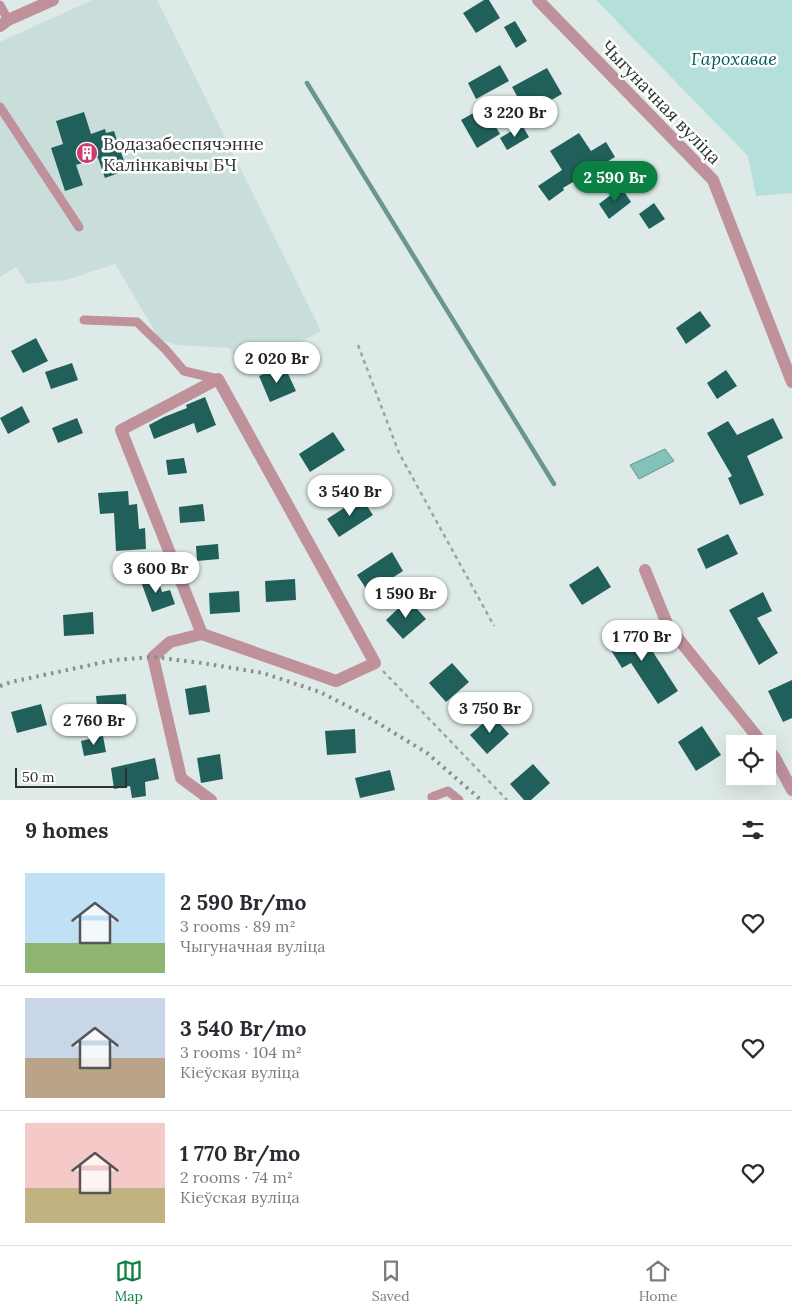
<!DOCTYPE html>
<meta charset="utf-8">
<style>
:root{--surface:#fff;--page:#f2f2f3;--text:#2b2b33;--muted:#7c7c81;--line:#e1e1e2;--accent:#0b8043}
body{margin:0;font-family:Lora,serif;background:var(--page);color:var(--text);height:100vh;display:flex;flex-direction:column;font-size:19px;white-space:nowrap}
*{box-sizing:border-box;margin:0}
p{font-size:16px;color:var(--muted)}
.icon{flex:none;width:28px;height:28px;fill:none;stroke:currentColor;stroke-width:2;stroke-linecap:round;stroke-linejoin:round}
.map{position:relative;height:800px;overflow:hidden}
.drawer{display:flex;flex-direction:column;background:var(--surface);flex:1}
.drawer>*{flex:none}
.buttons{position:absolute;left:726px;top:735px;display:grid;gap:10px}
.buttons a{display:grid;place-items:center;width:50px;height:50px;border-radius:0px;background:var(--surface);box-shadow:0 5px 20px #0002;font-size:25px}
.scale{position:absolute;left:15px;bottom:12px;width:112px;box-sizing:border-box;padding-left:5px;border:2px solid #2e3332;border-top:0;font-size:14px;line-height:18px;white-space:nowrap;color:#2e3332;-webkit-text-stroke:4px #fff;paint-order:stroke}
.price{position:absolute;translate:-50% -42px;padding:0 11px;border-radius:18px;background:#fff;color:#222;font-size:16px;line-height:32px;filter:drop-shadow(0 1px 2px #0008)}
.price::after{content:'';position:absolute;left:50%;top:30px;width:15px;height:11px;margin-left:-8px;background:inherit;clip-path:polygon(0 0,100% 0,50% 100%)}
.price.on{background:var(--accent);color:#fff}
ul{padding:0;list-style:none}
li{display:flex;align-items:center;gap:15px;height:125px;padding:0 25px}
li+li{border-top:1px solid var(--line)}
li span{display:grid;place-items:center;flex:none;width:140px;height:100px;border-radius:0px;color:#555}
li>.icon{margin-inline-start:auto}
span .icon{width:60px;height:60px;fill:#fffc;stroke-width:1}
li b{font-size:21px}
h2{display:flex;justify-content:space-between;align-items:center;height:60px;padding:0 25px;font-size:21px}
.tab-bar{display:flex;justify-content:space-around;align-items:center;height:70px;border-top:1px solid var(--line);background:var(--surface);font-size:14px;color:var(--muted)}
.tab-bar a{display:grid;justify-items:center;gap:2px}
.tab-bar .on{color:var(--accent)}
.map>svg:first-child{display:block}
.built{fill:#c9dedb}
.green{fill:#b5dfda}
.water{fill:#83c1ba;stroke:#6a9691}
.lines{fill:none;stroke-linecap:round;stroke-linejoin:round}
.stream{stroke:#6a9691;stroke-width:4.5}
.building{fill:#21605a}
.path{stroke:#9ba5a3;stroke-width:2.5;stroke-dasharray:4 4;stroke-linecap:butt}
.lane{stroke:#be919b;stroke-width:9}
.street{stroke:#be919b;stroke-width:12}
.rail{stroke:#87908e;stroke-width:4;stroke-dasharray:2.5 5;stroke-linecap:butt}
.labels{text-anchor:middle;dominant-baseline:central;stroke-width:5;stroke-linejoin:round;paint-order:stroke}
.park-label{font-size:18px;font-style:italic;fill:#005c56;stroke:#fff}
.street-label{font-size:18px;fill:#2e3332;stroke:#fff}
.poi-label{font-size:18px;fill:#2e3332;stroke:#fff;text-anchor:start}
</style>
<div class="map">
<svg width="792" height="800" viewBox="0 0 792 800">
<rect width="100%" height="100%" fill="#deeae8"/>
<path class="built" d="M 92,0 L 157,0 L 321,331 L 272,357 L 266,350 L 238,362 L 229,348 L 178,345 L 160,340 L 115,264 L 66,280 L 27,284 L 16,267 L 0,277 L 0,143 L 1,142 L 0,140 L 0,42 Z"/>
<path class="green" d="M 596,0 L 792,0 L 792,193 L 756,196 L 748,156 Z"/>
<path class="water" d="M 665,449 L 674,461 L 639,479 L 630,465 Z"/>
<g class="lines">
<path class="stream" d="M 307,83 L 554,484"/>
</g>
<g class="building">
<path d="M 484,0 L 489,0 L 500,18 L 476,33 L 463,13 Z"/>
<path d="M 515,21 L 527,41 L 516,48 L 504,27 Z"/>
<path d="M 500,65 L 509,81 L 476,99 L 468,83 Z"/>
<path d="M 547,68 L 562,94 L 527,114 L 512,87 Z"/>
<path d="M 484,107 L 500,134 L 477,148 L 461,120 Z"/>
<path d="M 84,112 L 91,134 L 105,129 L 106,133 L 114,131 L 127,170 L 105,178 L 98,158 L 76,165 L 83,185 L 65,191 L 51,148 L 63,144 L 56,121 Z"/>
<path d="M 522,125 L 529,137 L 507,150 L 500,138 Z"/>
<path d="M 579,133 L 591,151 L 606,142 L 615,157 L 563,188 L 564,190 L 549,201 L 538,186 L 562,170 L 550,151 Z"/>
<path d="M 621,187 L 631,202 L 609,219 L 599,204 Z"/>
<path d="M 654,203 L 665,219 L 649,229 L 639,214 Z"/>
<path d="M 700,311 L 711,326 L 686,344 L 676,328 Z"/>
<path d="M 36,338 L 48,361 L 23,373 L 11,351 Z"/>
<path d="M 72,363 L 78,380 L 51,389 L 45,372 Z"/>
<path d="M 284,365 L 296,391 L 270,402 L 259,376 Z"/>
<path d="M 726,370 L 737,386 L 717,399 L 707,383 Z"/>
<path d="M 205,397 L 216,425 L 197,433 L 194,423 L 154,439 L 149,425 L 164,417 L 187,408 L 186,405 Z"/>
<path d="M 22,406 L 30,422 L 8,434 L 0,418 Z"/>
<path d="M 77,418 L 83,433 L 58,443 L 52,428 Z"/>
<path d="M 773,418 L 783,438 L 747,456 L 764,495 L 740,505 L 728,478 L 732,476 L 707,433 L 728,421 L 737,435 Z"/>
<path d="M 333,432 L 345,450 L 310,472 L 299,454 Z"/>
<path d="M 184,458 L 187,473 L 168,475 L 166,460 Z"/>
<path d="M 128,491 L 129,505 L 137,504 L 139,529 L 145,528 L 146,549 L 116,551 L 114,513 L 100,514 L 98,493 Z"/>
<path d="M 361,497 L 373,515 L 339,537 L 327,519 Z"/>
<path d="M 203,504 L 205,521 L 180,523 L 179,507 Z"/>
<path d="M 728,534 L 738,554 L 706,569 L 697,549 Z"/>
<path d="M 218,544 L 219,559 L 197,561 L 196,546 Z"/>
<path d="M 392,552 L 403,571 L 369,593 L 357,575 Z"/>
<path d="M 598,566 L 611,587 L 582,605 L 569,585 Z"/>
<path d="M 156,573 L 162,592 L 170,590 L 175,604 L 152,612 L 140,579 Z"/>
<path d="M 295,579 L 296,600 L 266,602 L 265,581 Z"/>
<path d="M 239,591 L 240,612 L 210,614 L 209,593 Z"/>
<path d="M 763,592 L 772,611 L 757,618 L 778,653 L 759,665 L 729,610 Z"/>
<path d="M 408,599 L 426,619 L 403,639 L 386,620 Z"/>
<path d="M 93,612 L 94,634 L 64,636 L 63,615 Z"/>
<path d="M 635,624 L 678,691 L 658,704 L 631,663 L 622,668 L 606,642 Z"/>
<path d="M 452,663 L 469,682 L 446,702 L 429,683 Z"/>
<path d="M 792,680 L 792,718 L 783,722 L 768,691 Z"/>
<path d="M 206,685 L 210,712 L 189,715 L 185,689 Z"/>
<path d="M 126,694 L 127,716 L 98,718 L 96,696 Z"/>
<path d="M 41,704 L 47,725 L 17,733 L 11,712 Z"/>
<path d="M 492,715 L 509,734 L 487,754 L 470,735 Z"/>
<path d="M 702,726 L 721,755 L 696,771 L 678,742 Z"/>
<path d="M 355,729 L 356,753 L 327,755 L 325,731 Z"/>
<path d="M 103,736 L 106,752 L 84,756 L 81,741 Z"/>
<path d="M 220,754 L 223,779 L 201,783 L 197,758 Z"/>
<path d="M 155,758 L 159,779 L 145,782 L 146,796 L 132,798 L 130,786 L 114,789 L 111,768 Z"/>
<path d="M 533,764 L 550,783 L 531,800 L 524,800 L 510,784 Z"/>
<path d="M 390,770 L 395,790 L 360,798 L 355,778 Z"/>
</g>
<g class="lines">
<g class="path">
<path d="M 358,345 L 399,453 L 494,626"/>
<path d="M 383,671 L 507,800"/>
</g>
<g class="lane">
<path d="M 0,5 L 8,20"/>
<path d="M 0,107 L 79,227"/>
<path d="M 84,320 L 137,322 L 166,350 L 184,371 L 218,379"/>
<path d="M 433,800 L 432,797 L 448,791 L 459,800"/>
</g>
<g class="street">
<path d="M 538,0 L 713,180 L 792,382"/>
<path d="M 0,26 L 8,20 L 53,0"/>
<path d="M 218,379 L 375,663 L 336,681 L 202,634 L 121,430 Z"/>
<path d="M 645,570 L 668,626 L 763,744"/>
<path d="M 202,634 L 170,642 L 153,657 L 181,778 L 211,800"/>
<path d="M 768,749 L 775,758 L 792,790"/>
</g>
<path class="rail" d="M 0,686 L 11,682 L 114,660 L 153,657 L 202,663 L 263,673 L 320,692 L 363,714 L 427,753 L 481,800"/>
</g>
<defs>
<g id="building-disc" transform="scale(1.125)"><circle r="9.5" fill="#cb3e6f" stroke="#fff"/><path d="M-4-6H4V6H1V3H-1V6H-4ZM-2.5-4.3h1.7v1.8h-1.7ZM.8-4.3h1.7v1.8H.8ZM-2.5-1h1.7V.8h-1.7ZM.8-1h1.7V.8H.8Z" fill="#fff"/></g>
</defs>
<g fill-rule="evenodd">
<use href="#building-disc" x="87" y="153"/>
</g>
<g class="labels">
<g class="park-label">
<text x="734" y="58">Гарохавае</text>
</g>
<g class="street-label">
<text transform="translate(661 102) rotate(46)">Чыгуначная вуліца</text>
</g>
<g class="poi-label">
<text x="103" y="143">Водазабеспячэнне<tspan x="103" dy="21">Калінкавічы БЧ</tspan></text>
</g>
</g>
</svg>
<div class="buttons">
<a><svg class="icon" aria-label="locate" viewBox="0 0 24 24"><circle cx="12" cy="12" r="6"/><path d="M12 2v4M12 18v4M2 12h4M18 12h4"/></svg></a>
</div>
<div class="scale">50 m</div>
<b class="price" style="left:515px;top:138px">3 220 Br</b>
<b class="price on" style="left:615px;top:203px">2 590 Br</b>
<b class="price" style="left:277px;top:384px">2 020 Br</b>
<b class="price" style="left:350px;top:517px">3 540 Br</b>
<b class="price" style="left:156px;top:594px">3 600 Br</b>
<b class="price" style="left:406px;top:619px">1 590 Br</b>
<b class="price" style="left:642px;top:662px">1 770 Br</b>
<b class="price" style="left:490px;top:734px">3 750 Br</b>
<b class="price" style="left:94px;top:746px">2 760 Br</b>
</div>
<section class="drawer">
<h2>9 homes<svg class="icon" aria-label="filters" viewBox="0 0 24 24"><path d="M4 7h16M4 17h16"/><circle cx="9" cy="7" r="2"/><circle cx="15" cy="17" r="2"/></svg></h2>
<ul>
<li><span style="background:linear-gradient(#bfe0f5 70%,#8fb573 0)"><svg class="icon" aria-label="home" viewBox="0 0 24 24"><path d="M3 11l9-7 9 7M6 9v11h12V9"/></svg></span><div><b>2 590 Br/mo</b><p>3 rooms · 89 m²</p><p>Чыгуначная вуліца</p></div><svg class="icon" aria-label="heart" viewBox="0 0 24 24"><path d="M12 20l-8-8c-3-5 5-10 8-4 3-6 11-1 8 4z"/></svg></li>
<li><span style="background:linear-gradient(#c9d6e8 60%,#b9a48a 0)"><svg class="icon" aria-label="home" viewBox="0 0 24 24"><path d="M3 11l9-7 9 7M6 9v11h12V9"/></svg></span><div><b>3 540 Br/mo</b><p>3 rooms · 104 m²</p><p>Кіеўская вуліца</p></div><svg class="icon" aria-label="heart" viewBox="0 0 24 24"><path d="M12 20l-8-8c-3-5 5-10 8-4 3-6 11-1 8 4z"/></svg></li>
<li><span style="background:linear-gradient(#f6c9c9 65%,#c2b280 0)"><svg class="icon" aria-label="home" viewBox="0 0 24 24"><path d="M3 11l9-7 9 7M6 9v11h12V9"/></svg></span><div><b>1 770 Br/mo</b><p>2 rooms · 74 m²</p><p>Кіеўская вуліца</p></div><svg class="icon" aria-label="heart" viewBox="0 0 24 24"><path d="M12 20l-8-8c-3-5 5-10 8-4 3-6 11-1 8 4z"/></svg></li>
</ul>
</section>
<nav class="tab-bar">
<a class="on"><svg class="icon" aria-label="map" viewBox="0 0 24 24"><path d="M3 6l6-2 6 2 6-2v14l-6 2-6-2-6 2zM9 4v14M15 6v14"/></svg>Map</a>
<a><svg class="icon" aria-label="saved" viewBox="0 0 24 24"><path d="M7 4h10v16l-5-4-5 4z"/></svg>Saved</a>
<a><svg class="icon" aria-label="home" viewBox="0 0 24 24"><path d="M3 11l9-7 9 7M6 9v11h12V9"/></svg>Home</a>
</nav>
